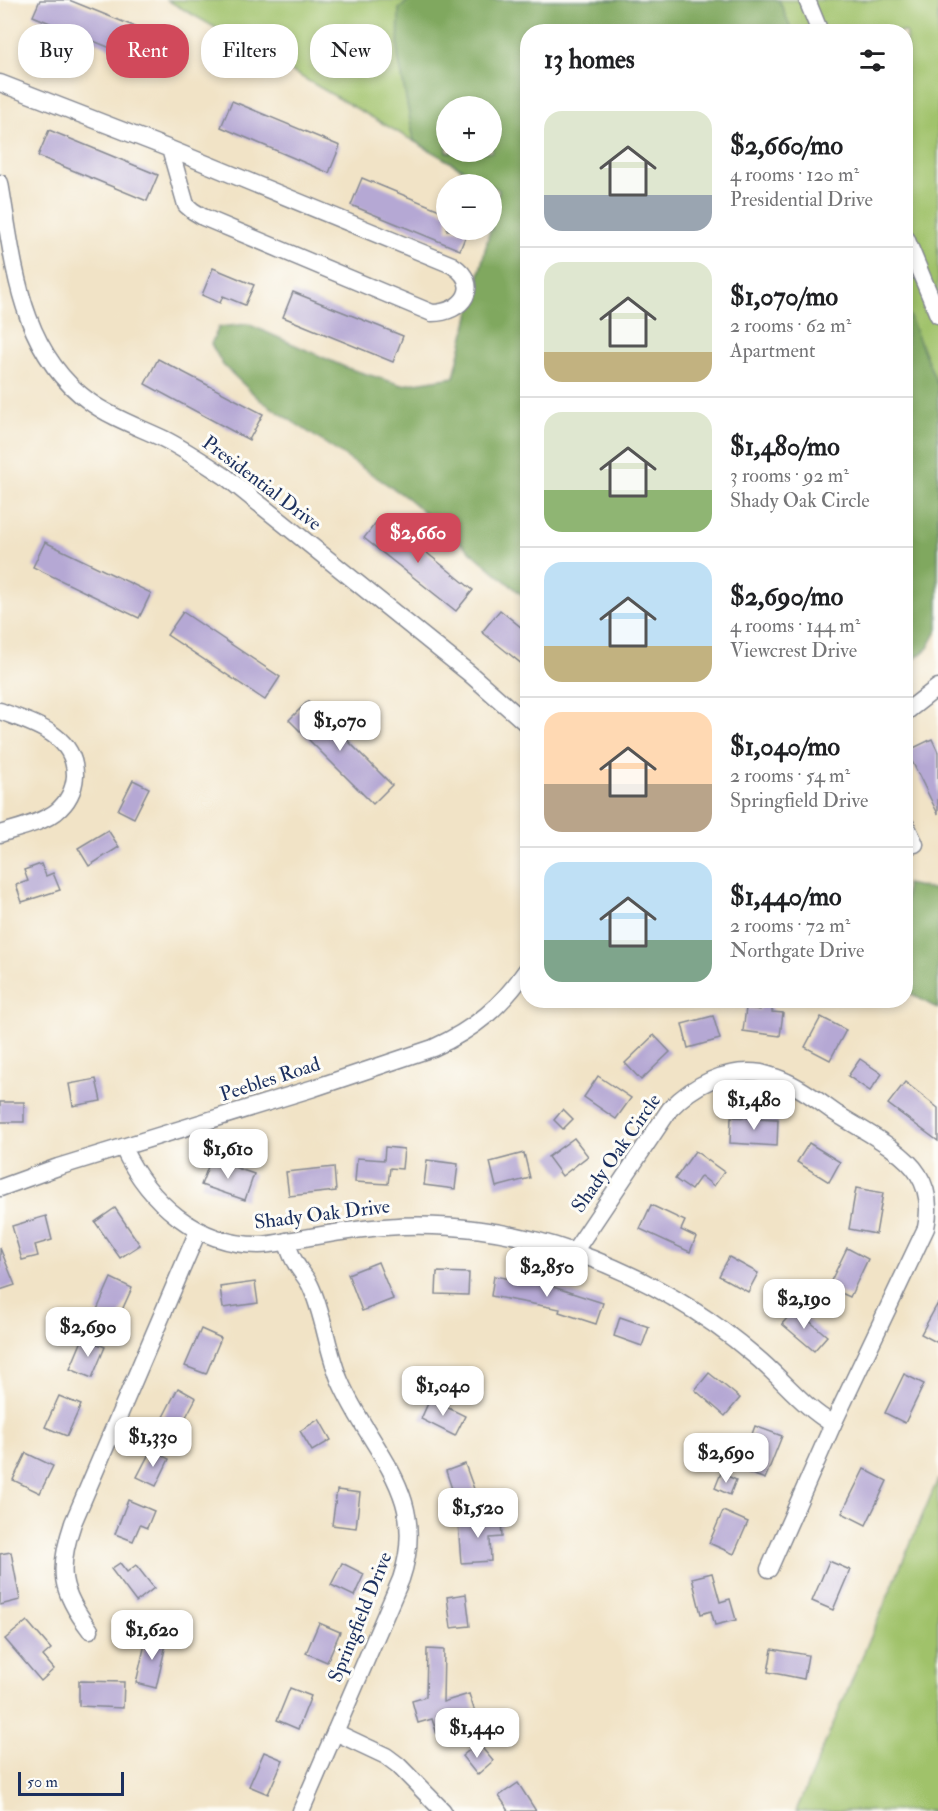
<!DOCTYPE html>
<meta charset="utf-8">
<style>
:root{--surface:#fff;--page:#f2f2f2;--text:#202124;--muted:#757577;--line:#e0e0e0;--accent:#d1495b}
body{margin:0;font-family:"IM FELL Double Pica",serif;background:var(--page);color:var(--text);height:100vh;display:flex;flex-direction:column;font-size:22px;white-space:nowrap}
*{box-sizing:border-box;margin:0}
p{font-size:20px;color:var(--muted)}
.icon{flex:none;width:33px;height:33px;fill:none;stroke:currentColor;stroke-width:2;stroke-linecap:round;stroke-linejoin:round}
.map{position:relative;flex:1;overflow:hidden}
.side{position:absolute;left:520px;top:24px;width:393px;height:984px;display:flex;flex-direction:column;background:var(--surface);border-radius:24px;box-shadow:0 3px 9px #0003}
.side>*{flex:none}
.hud{position:absolute;left:18px;top:24px;width:412px;height:54px;display:flex;gap:12px}
.tools{position:absolute;left:436px;top:96px;display:grid;gap:12px}
.tools a{display:grid;place-items:center;width:66px;height:66px;border-radius:50%;background:var(--surface);box-shadow:0 3px 9px #0003;font-size:30px}
.scale{position:absolute;left:18px;bottom:15px;width:106px;box-sizing:border-box;padding-left:6px;border:3px solid #1b2f5e;border-top:0;font-size:16px;line-height:21px;white-space:nowrap;color:#1b2f5e;-webkit-text-stroke:4px #fdfcf7;paint-order:stroke}
.price{position:absolute;translate:-50% -51px;padding:0 14px;border-radius:12px;background:#fff;color:#222;font-size:20px;line-height:39px;filter:drop-shadow(0 2px 3px #0008)}
.price::after{content:'';position:absolute;left:50%;top:36px;width:18px;height:14px;margin-left:-9px;background:inherit;clip-path:polygon(0 0,100% 0,50% 100%)}
.price.selected{background:var(--accent);color:#fff}
ul{padding:0;list-style:none}
li{display:flex;align-items:center;gap:18px;height:150px;padding:0 24px}
li+li{border-top:2px solid var(--line)}
li span{display:grid;place-items:center;flex:none;width:168px;height:120px;border-radius:18px;color:#555}
li>.icon{margin-inline-start:auto}
span .icon{width:72px;height:72px;fill:#fffc;stroke-width:1}
li b{font-size:26px}
h2{display:flex;justify-content:space-between;align-items:center;height:72px;padding:0 24px;font-size:26px}
.pill{padding:0 21px;border-radius:24px;background:var(--surface);box-shadow:0 3px 9px #0003;font-size:21px;line-height:54px}
.pill.selected{background:var(--accent);color:#fff}
.map>svg:first-child{display:block}
.green{fill:#a0c26b;stroke:#5e7864;stroke-width:1.5;fill-rule:evenodd}
.forest{fill:#80a85f;stroke:#4e6c5e;stroke-width:1.5;fill-rule:evenodd}
.building{fill:#b5a8d4}
.lines{fill:none;stroke-linecap:round;stroke-linejoin:round}
.minor-casing{stroke:#868992;stroke-width:19}
.minor{stroke:#fff;stroke-width:16}
.labels{text-anchor:middle;dominant-baseline:central;stroke-width:6;stroke-linejoin:round;paint-order:stroke}
.street-label{font-size:20px;fill:#1b2f5e;stroke:#fdfcf7}
</style>
<div class="map">
<svg width="938" height="1811" viewBox="0 0 938 1811">
<rect width="100%" height="100%" fill="#fdfcf7"/>
<filter id="ink" filterUnits="userSpaceOnUse"><feTurbulence type="fractalNoise" baseFrequency=".0167" numOctaves="2"/><feDisplacementMap in="SourceGraphic" scale="12" xChannelSelector="R" yChannelSelector="G"/><feConvolveMatrix kernelMatrix="1 2 1 2 8 2 1 2 1" color-interpolation-filters="sRGB"/></filter>
<filter id="wash" filterUnits="userSpaceOnUse"><feTurbulence type="fractalNoise" baseFrequency=".008" numOctaves="4" result="noise"/><feDisplacementMap in="SourceGraphic" scale="24" xChannelSelector="R" yChannelSelector="G"/><feGaussianBlur stdDeviation="1.35" result="paint"/><feColorMatrix in="noise" values="0 0 0 0 0 0 0 0 0 0 0 0 0 0 0 0 0 1.4 0 .05"/><feComposite in="paint" operator="in"/></filter>
<g filter="url(#wash)">
<rect width="100%" height="100%" fill="#f1e3c6"/>
<g class="green">
<path d="M 167,0 L 938,0 L 938,588 L 906,574 L 906,32 L 528,32 L 528,409 L 454,377 L 490,230 L 492,230 L 492,221 L 499,190 ZM 447,106 L 492,106 L 492,152 L 447,152 Z"/>
<path d="M 938,1479 L 938,1811 L 796,1811 Z"/>
</g>
<g class="forest">
<path d="M 409,0 L 779,0 L 792,31 L 528,32 L 528,600 L 406,497 L 260,400 L 223,365 L 211,344 L 219,327 L 248,324 L 347,368 L 402,385 L 454,377 L 490,230 L 492,230 L 492,220 L 499,190 L 414,141 L 398,56 L 399,9 ZM 447,106 L 492,106 L 492,152 L 447,152 Z"/>
<path d="M 906,308 L 938,386 L 938,629 L 928,648 L 906,666 Z"/>
<path d="M 906,884 L 938,890 L 938,1009 L 906,991 Z"/>
</g>
<g id="blocks">
<g class="building">
<path d="M 40,0 L 69,0 L 153,34 L 142,61 L 33,16 Z"/>
<path d="M 232,101 L 340,146 L 329,173 L 221,127 Z"/>
<path d="M 49,130 L 158,175 L 147,201 L 38,156 Z"/>
<path d="M 362,178 L 447,213 L 447,230 L 468,230 L 460,250 L 351,205 Z"/>
<path d="M 213,268 L 254,285 L 245,305 L 223,296 L 220,303 L 202,295 Z"/>
<path d="M 293,292 L 403,336 L 393,362 L 283,317 Z"/>
<path d="M 158,359 L 263,414 L 249,440 L 145,384 Z"/>
<path d="M 381,516 L 473,590 L 456,611 L 364,538 Z"/>
<path d="M 45,542 L 151,593 L 139,618 L 33,567 Z"/>
<path d="M 500,610 L 528,633 L 528,669 L 482,632 Z"/>
<path d="M 183,612 L 280,677 L 265,700 L 167,635 Z"/>
<path d="M 308,701 L 392,785 L 373,804 L 289,720 Z"/>
<path d="M 932,739 L 938,752 L 938,814 L 907,751 Z"/>
<path d="M 133,780 L 149,788 L 134,818 L 118,810 Z"/>
<path d="M 108,830 L 119,847 L 89,866 L 78,848 Z"/>
<path d="M 41,864 L 46,876 L 53,873 L 60,890 L 22,902 L 16,885 L 28,881 L 24,870 Z"/>
<path d="M 760,1005 L 772,1006 L 772,1012 L 783,1013 L 780,1036 L 743,1031 L 746,1008 L 760,1010 Z"/>
<path d="M 713,1016 L 720,1039 L 688,1048 L 682,1024 Z"/>
<path d="M 821,1017 L 846,1030 L 830,1060 L 805,1047 Z"/>
<path d="M 654,1035 L 670,1052 L 641,1080 L 625,1063 Z"/>
<path d="M 860,1059 L 882,1074 L 870,1091 L 848,1076 Z"/>
<path d="M 598,1076 L 631,1098 L 616,1119 L 584,1097 Z"/>
<path d="M 96,1079 L 101,1101 L 73,1106 L 69,1084 Z"/>
<path d="M 905,1082 L 938,1108 L 938,1141 L 888,1104 Z"/>
<rect x="0" y="1102" width="24" height="20"/>
<path d="M 563,1109 L 573,1119 L 563,1129 L 554,1120 Z"/>
<path d="M 731,1117 L 778,1119 L 777,1146 L 730,1143 Z"/>
<path d="M 574,1138 L 588,1156 L 562,1176 L 548,1157 Z"/>
<path d="M 809,1143 L 840,1162 L 829,1182 L 797,1162 Z"/>
<path d="M 385,1147 L 404,1149 L 402,1169 L 390,1168 L 388,1184 L 355,1182 L 357,1158 L 384,1160 Z"/>
<path d="M 695,1151 L 724,1172 L 714,1186 L 701,1176 L 691,1190 L 675,1179 Z"/>
<path d="M 524,1153 L 530,1178 L 496,1187 L 490,1162 Z"/>
<path d="M 211,1159 L 254,1174 L 245,1200 L 201,1185 Z"/>
<path d="M 427,1160 L 458,1164 L 455,1189 L 424,1185 Z"/>
<path d="M 334,1167 L 336,1191 L 289,1196 L 286,1172 Z"/>
<path d="M 856,1188 L 883,1193 L 876,1234 L 849,1229 Z"/>
<path d="M 651,1205 L 685,1221 L 681,1230 L 696,1237 L 690,1252 L 640,1229 Z"/>
<path d="M 115,1208 L 140,1245 L 120,1258 L 95,1222 Z"/>
<path d="M 46,1216 L 52,1240 L 35,1245 L 38,1256 L 22,1260 L 12,1226 Z"/>
<path d="M 0,1248 L 15,1285 L 0,1290 Z"/>
<path d="M 847,1248 L 868,1259 L 850,1297 L 828,1287 Z"/>
<path d="M 729,1257 L 758,1273 L 748,1292 L 719,1276 Z"/>
<path d="M 378,1262 L 393,1299 L 362,1311 L 348,1274 Z"/>
<path d="M 437,1272 L 469,1273 L 468,1295 L 436,1294 Z"/>
<path d="M 494,1276 L 547,1285 L 603,1303 L 596,1324 L 559,1312 L 560,1309 L 491,1296 Z"/>
<path d="M 111,1278 L 132,1288 L 117,1321 L 96,1312 Z"/>
<path d="M 255,1282 L 258,1303 L 223,1308 L 220,1287 Z"/>
<path d="M 938,1303 L 938,1343 L 921,1334 Z"/>
<path d="M 795,1309 L 827,1336 L 814,1351 L 782,1324 Z"/>
<path d="M 620,1317 L 649,1327 L 642,1346 L 614,1336 Z"/>
<path d="M 201,1329 L 221,1338 L 206,1374 L 185,1366 Z"/>
<path d="M 83,1338 L 105,1347 L 92,1378 L 70,1369 Z"/>
<path d="M 709,1373 L 740,1398 L 725,1416 L 695,1390 Z"/>
<path d="M 904,1374 L 924,1384 L 905,1423 L 885,1413 Z"/>
<path d="M 178,1388 L 196,1398 L 179,1430 L 161,1421 Z"/>
<path d="M 59,1396 L 81,1405 L 67,1436 L 45,1427 Z"/>
<path d="M 430,1399 L 465,1416 L 455,1436 L 421,1419 Z"/>
<path d="M 319,1419 L 331,1440 L 312,1451 L 300,1431 Z"/>
<path d="M 755,1426 L 782,1436 L 765,1479 L 739,1469 Z"/>
<path d="M 151,1450 L 169,1459 L 156,1486 L 137,1477 Z"/>
<path d="M 26,1453 L 53,1466 L 40,1493 L 13,1480 Z"/>
<path d="M 465,1464 L 478,1500 L 458,1507 L 446,1471 Z"/>
<path d="M 864,1469 L 887,1481 L 866,1525 L 842,1513 Z"/>
<path d="M 721,1473 L 736,1480 L 730,1495 L 715,1488 Z"/>
<path d="M 337,1490 L 360,1493 L 356,1528 L 332,1525 Z"/>
<path d="M 128,1500 L 154,1511 L 147,1528 L 140,1525 L 133,1541 L 115,1534 Z"/>
<path d="M 723,1511 L 748,1522 L 734,1554 L 709,1543 Z"/>
<path d="M 501,1519 L 502,1537 L 490,1538 L 491,1561 L 461,1563 L 458,1522 Z"/>
<path d="M 11,1552 L 20,1600 L 0,1605 L 0,1554 Z"/>
<path d="M 829,1561 L 850,1570 L 833,1610 L 812,1601 Z"/>
<path d="M 120,1563 L 127,1572 L 136,1565 L 154,1588 L 136,1602 L 111,1569 Z"/>
<path d="M 342,1563 L 364,1574 L 354,1596 L 331,1585 Z"/>
<path d="M 712,1573 L 720,1602 L 730,1599 L 736,1620 L 715,1625 L 711,1611 L 701,1614 L 692,1578 Z"/>
<path d="M 466,1594 L 470,1626 L 451,1628 L 447,1597 Z"/>
<path d="M 27,1621 L 51,1649 L 43,1656 L 54,1669 L 41,1681 L 5,1639 Z"/>
<path d="M 319,1623 L 340,1632 L 327,1662 L 306,1653 Z"/>
<path d="M 147,1635 L 167,1640 L 156,1688 L 136,1683 Z"/>
<path d="M 427,1649 L 444,1650 L 443,1702 L 469,1694 L 479,1724 L 438,1737 L 432,1719 L 418,1723 L 412,1701 L 426,1697 Z"/>
<path d="M 772,1649 L 808,1655 L 804,1679 L 768,1672 Z"/>
<path d="M 79,1681 L 124,1682 L 123,1708 L 79,1706 Z"/>
<path d="M 290,1688 L 311,1696 L 298,1729 L 277,1720 Z"/>
<path d="M 478,1743 L 493,1761 L 477,1775 L 462,1756 Z"/>
<path d="M 264,1752 L 283,1760 L 268,1794 L 249,1786 Z"/>
<path d="M 518,1783 L 536,1811 L 509,1811 L 499,1796 Z"/>
</g>
</g>
</g>
<g filter="url(#ink)">
<use href="#blocks" fill-opacity="0" stroke="#868992" stroke-width="1.5"/>
<g class="lines">
<g class="minor-casing">
<g id="minor">
<path d="M 807,0 L 820,32"/>
<path d="M 0,83 L 170,149 L 452,265 C 483,285 463,313 432,313 L 203,217 L 193,211 L 186,205 L 170,149"/>
<path d="M 0,183 C 14,263 19,351 90,402 C 112,418 139,427 164,439 C 186,450 206,464 226,477 L 469,673 L 528,725"/>
<path d="M 906,238 L 938,315"/>
<path d="M 0,711 C 31,723 76,734 75,776 C 74,790 67,803 56,812 C 41,823 18,828 0,834"/>
<path d="M 906,712 L 938,687"/>
<path d="M 906,825 L 915,844"/>
<path d="M 123,1148 C 149,1202 197,1245 259,1245 C 272,1245 286,1241 299,1239 C 327,1234 355,1229 384,1227 C 446,1222 513,1231 571,1251 C 638,1274 701,1310 755,1356 C 782,1378 803,1407 833,1424"/>
<path d="M 0,1188 L 58,1167 L 314,1088 L 433,1048 C 475,1029 502,1006 528,968"/>
<path d="M 286,1241 C 289,1248 291,1256 295,1262 C 299,1270 306,1277 310,1285 C 324,1314 327,1351 340,1381 C 371,1453 430,1494 401,1579 L 301,1811"/>
<path d="M 574,1252 L 670,1109 C 693,1085 726,1068 761,1073 C 769,1075 779,1078 787,1082 C 805,1090 821,1103 837,1114 C 862,1130 903,1150 918,1174 C 929,1191 930,1209 926,1228 L 833,1424 L 769,1569"/>
<path d="M 90,1630 C 60,1591 57,1570 73,1523 L 198,1231"/>
<path d="M 335,1732 L 386,1756 L 398,1765 L 443,1811"/>
</g>
</g>
<use href="#minor" class="minor"/>
</g>
</g>
<g class="labels">
<g class="street-label">
<text transform="translate(262 483) rotate(37)">Presidential Drive</text>
<text transform="translate(270 1079) rotate(-18)">Peebles Road</text>
<text transform="translate(616 1153) rotate(-55)">Shady Oak Circle</text>
<text transform="translate(322 1214) rotate(-7)">Shady Oak Drive</text>
<text transform="translate(360 1617) rotate(-68)">Springfield Drive</text>
</g>
</g>
</svg>
<div class="tools">
<a>+</a>
<a>−</a>
</div>
<div class="scale">50 m</div>
<b class="price selected" style="left:418px;top:564px">$2,660</b>
<b class="price" style="left:340px;top:752px">$1,070</b>
<b class="price" style="left:754px;top:1131px">$1,480</b>
<b class="price" style="left:228px;top:1180px">$1,610</b>
<b class="price" style="left:547px;top:1298px">$2,850</b>
<b class="price" style="left:804px;top:1330px">$2,190</b>
<b class="price" style="left:88px;top:1358px">$2,690</b>
<b class="price" style="left:443px;top:1417px">$1,040</b>
<b class="price" style="left:153px;top:1468px">$1,330</b>
<b class="price" style="left:726px;top:1484px">$2,690</b>
<b class="price" style="left:478px;top:1539px">$1,520</b>
<b class="price" style="left:152px;top:1661px">$1,620</b>
<b class="price" style="left:477px;top:1759px">$1,440</b>
<div class="hud">
<a class="pill">Buy</a>
<a class="pill selected">Rent</a>
<a class="pill">Filters</a>
<a class="pill">New</a>
</div>
<section class="side">
<h2>13 homes<svg class="icon" aria-label="filters" viewBox="0 0 24 24"><path d="M4 7h16M4 17h16"/><circle cx="9" cy="7" r="2"/><circle cx="15" cy="17" r="2"/></svg></h2>
<ul>
<li><span style="background:linear-gradient(#dfe7d0 70%,#9aa5b1 0)"><svg class="icon" aria-label="home" viewBox="0 0 24 24"><path d="M3 11l9-7 9 7M6 9v11h12V9"/></svg></span><div><b>$2,660/mo</b><p>4 rooms · 120 m²</p><p>Presidential Drive</p></div></li>
<li><span style="background:linear-gradient(#dfe7d0 75%,#c2b280 0)"><svg class="icon" aria-label="home" viewBox="0 0 24 24"><path d="M3 11l9-7 9 7M6 9v11h12V9"/></svg></span><div><b>$1,070/mo</b><p>2 rooms · 62 m²</p><p>Apartment</p></div></li>
<li><span style="background:linear-gradient(#dfe7d0 65%,#8fb573 0)"><svg class="icon" aria-label="home" viewBox="0 0 24 24"><path d="M3 11l9-7 9 7M6 9v11h12V9"/></svg></span><div><b>$1,480/mo</b><p>3 rooms · 92 m²</p><p>Shady Oak Circle</p></div></li>
<li><span style="background:linear-gradient(#bfe0f5 70%,#c2b280 0)"><svg class="icon" aria-label="home" viewBox="0 0 24 24"><path d="M3 11l9-7 9 7M6 9v11h12V9"/></svg></span><div><b>$2,690/mo</b><p>4 rooms · 144 m²</p><p>Viewcrest Drive</p></div></li>
<li><span style="background:linear-gradient(#ffd9b3 60%,#b9a48a 0)"><svg class="icon" aria-label="home" viewBox="0 0 24 24"><path d="M3 11l9-7 9 7M6 9v11h12V9"/></svg></span><div><b>$1,040/mo</b><p>2 rooms · 54 m²</p><p>Springfield Drive</p></div></li>
<li><span style="background:linear-gradient(#bfe0f5 65%,#7fa58c 0)"><svg class="icon" aria-label="home" viewBox="0 0 24 24"><path d="M3 11l9-7 9 7M6 9v11h12V9"/></svg></span><div><b>$1,440/mo</b><p>2 rooms · 72 m²</p><p>Northgate Drive</p></div></li>
</ul>
</section>
</div>
